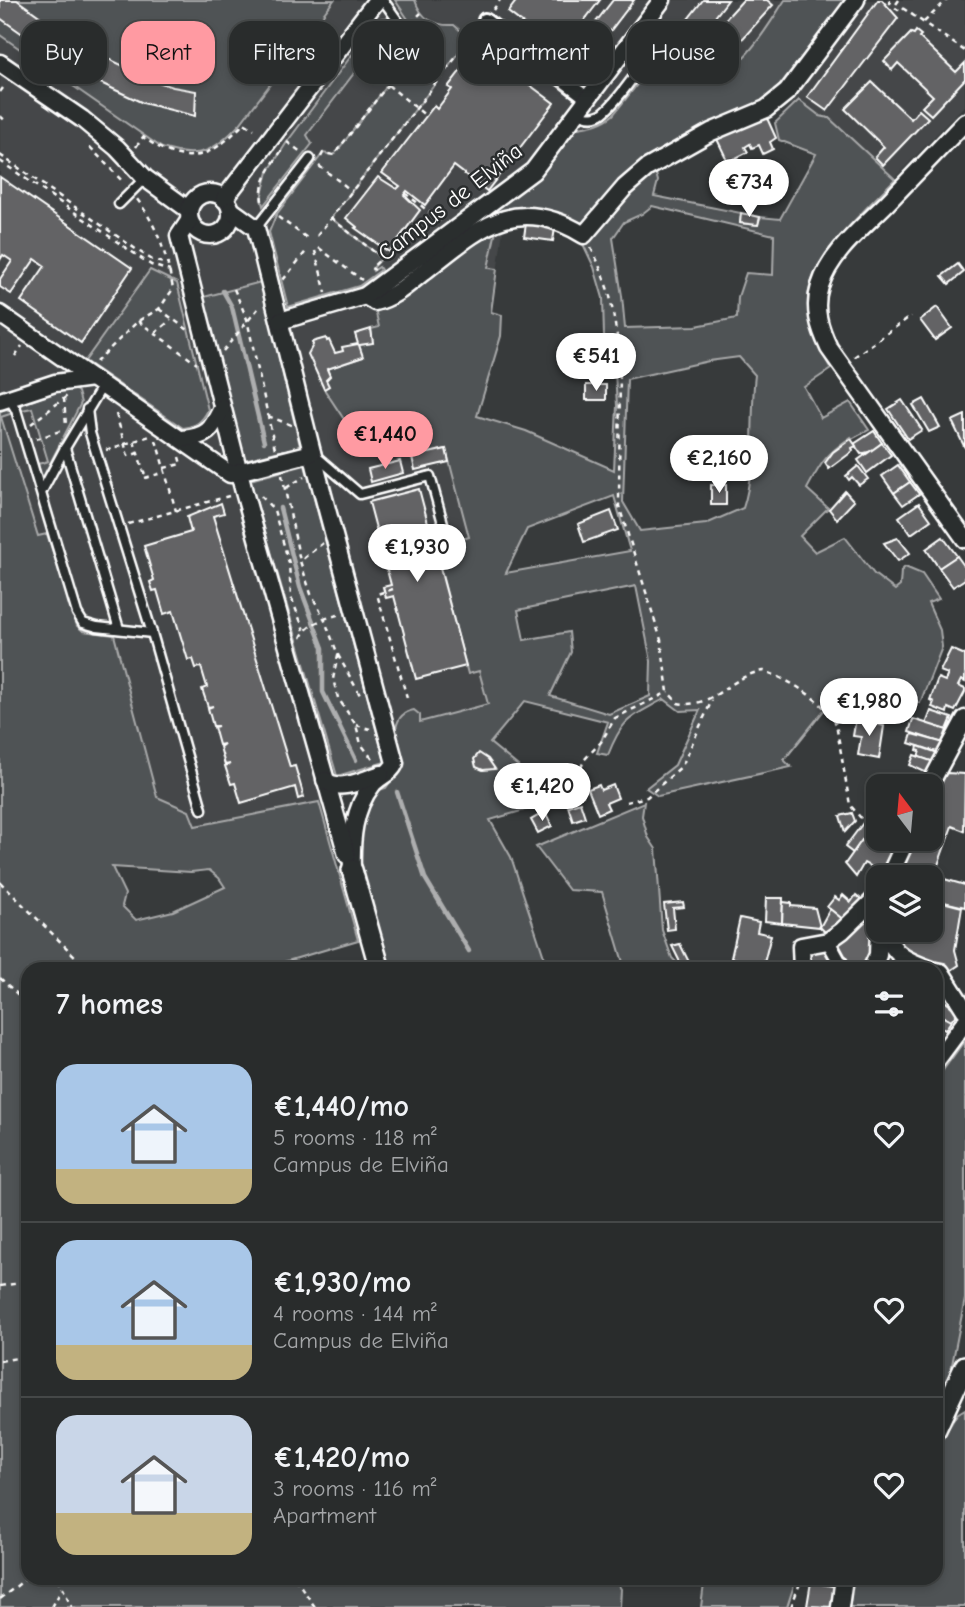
<!DOCTYPE html>
<meta charset="utf-8">
<style>
:root{--surface:#292c2c;--page:#313434;--text:#f1f3f6;--muted:#a5a7a9;--line:#454848;--accent:#ff9aa2}
body{margin:0;font-family:"Comic Neue",sans-serif;background:var(--page);color:var(--text);height:100vh;display:flex;flex-direction:column;font-size:26px;white-space:nowrap}
*{box-sizing:border-box;margin:0}
p{font-size:23px;color:var(--muted)}
.icon{flex:none;width:38px;height:38px;fill:none;stroke:currentColor;stroke-width:2;stroke-linecap:round;stroke-linejoin:round}
.map{position:relative;flex:1;overflow:hidden}
.side{position:absolute;left:21px;top:962px;width:922px;height:623px;display:flex;flex-direction:column;background:var(--surface);border-radius:21px;box-shadow:0 4px 10px #0003,0 0 0 2px var(--line)}
.side>*{flex:none}
.hud{position:absolute;left:21px;top:21px;width:924px;height:63px;display:flex;gap:14px}
.needle{width:46px;rotate:344deg}
.controls{position:absolute;left:866px;top:774px;display:grid;gap:14px}
.controls a{display:grid;place-items:center;width:77px;height:77px;border-radius:14px;background:var(--surface);box-shadow:0 4px 10px #0003,0 0 0 2px var(--line);font-size:35px}
.price{position:absolute;translate:-50% -60px;padding:0 16px;border-radius:24px;background:#fff;color:#222;font-size:23px;line-height:46px;filter:drop-shadow(0 2px 4px #0008)}
.price::after{content:'';position:absolute;left:50%;top:42px;width:21px;height:16px;margin-left:-10px;background:inherit;clip-path:polygon(0 0,100% 0,50% 100%)}
.price.on{background:var(--accent);color:#111}
ul{padding:0;list-style:none}
li{display:flex;align-items:center;gap:21px;height:175px;padding:0 35px}
li+li{border-top:2px solid var(--line)}
li span{display:grid;place-items:center;flex:none;width:196px;height:140px;border-radius:21px;color:#555}
li>.icon{margin-inline-start:auto}
span .icon{width:84px;height:84px;fill:#fffc;stroke-width:1}
li b{font-size:30px}
h2{display:flex;justify-content:space-between;align-items:center;height:84px;padding:0 35px;font-size:30px}
.tag{padding:0 24px;border-radius:21px;background:var(--surface);box-shadow:0 4px 10px #0003,0 0 0 2px var(--line);font-size:24px;line-height:63px}
.tag.on{background:var(--accent);color:#111}
.map>svg:first-child{display:block}
.built{fill:#444748}
.green{fill:#505354;stroke:#a8a9aa;stroke-width:2;fill-rule:evenodd}
.lines{fill:none;stroke-linecap:round;stroke-linejoin:round}
.stream{stroke:#adaeaf;stroke-width:4.5}
.building{fill:#636465;stroke:#fff;stroke-width:2}
.service-casing{stroke:#fff;stroke-width:13}
.pedestrian-casing{stroke:#fff;stroke-width:18}
.minor-casing{stroke:#fff;stroke-width:21}
.tertiary-casing{stroke:#fff;stroke-width:24}
.path{stroke:#fff;stroke-width:2.5;stroke-dasharray:5 5;stroke-linecap:butt}
.service{stroke:#2a2d2e;stroke-width:8}
.pedestrian{stroke:#2a2d2e;stroke-width:12}
.minor{stroke:#2a2d2e;stroke-width:16}
.tertiary{stroke:#2a2d2e;stroke-width:19}
.labels{text-anchor:middle;dominant-baseline:central;stroke-width:5;stroke-linejoin:round;paint-order:stroke}
.street-label{font-size:23px;fill:#fff;stroke:#2a2d2e}
</style>
<div class="map">
<svg width="965" height="1607" viewBox="0 0 965 1607">
<rect width="100%" height="100%" fill="#373a3b"/>
<filter id="ink" filterUnits="userSpaceOnUse"><feTurbulence type="fractalNoise" baseFrequency=".0143" numOctaves="2"/><feDisplacementMap in="SourceGraphic" scale="14" xChannelSelector="R" yChannelSelector="G"/><feConvolveMatrix kernelMatrix="1 2 1 2 8 2 1 2 1" color-interpolation-filters="sRGB"/></filter>
<g filter="url(#ink)">
<path class="built" d="M 0,0 L 965,0 L 965,105 L 885,188 L 789,103 L 507,202 L 472,450 L 530,684 L 490,743 L 518,766 L 386,788 L 195,826 L 188,811 L 157,797 L 121,665 L 73,651 L 0,514 Z"/>
<g class="green">
<path d="M 0,0 L 334,0 L 240,124 C 214,152 199,160 162,148 L 0,35 Z"/>
<path d="M 395,0 L 415,0 C 421,19 434,26 454,25 L 470,39 L 331,218 L 382,258 L 372,269 L 373,271 L 379,267 L 381,270 L 359,286 L 288,307 L 269,232 L 276,215 L 323,153 L 334,155 L 422,40 Z"/>
<path d="M 785,0 L 846,0 L 769,99 L 655,170 L 658,181 L 654,196 L 741,213 L 740,223 L 758,225 L 760,217 L 780,219 L 816,154 L 779,140 L 775,123 L 799,100 L 820,116 L 829,118 L 895,179 C 869,206 811,258 808,297 C 806,323 818,347 831,369 L 804,387 L 821,418 L 850,402 L 869,430 L 852,439 L 851,437 C 826,454 821,463 807,489 L 828,508 L 800,536 L 815,552 L 845,537 L 874,574 L 895,590 L 900,586 L 901,571 L 905,567 L 922,574 L 939,599 L 928,603 L 940,630 L 942,647 L 920,703 L 845,684 L 784,760 L 791,767 L 658,796 L 646,788 L 675,765 L 700,710 L 680,711 L 664,699 C 630,718 623,717 608,755 L 597,753 L 608,722 L 525,701 L 490,743 L 518,766 L 545,804 L 490,820 L 511,857 L 548,969 L 389,969 L 356,859 L 356,840 L 372,792 L 386,788 L 400,768 C 398,748 386,715 414,710 L 420,715 L 420,722 L 488,704 L 479,671 L 468,674 L 435,548 L 469,537 L 446,449 L 412,457 L 404,426 L 370,451 L 359,442 L 324,389 L 326,380 L 330,376 L 327,369 L 363,357 L 359,345 L 373,343 L 371,329 L 379,327 L 375,309 L 378,291 L 573,129 C 588,126 601,125 613,115 L 659,57 C 673,58 681,69 693,73 C 736,88 766,28 785,0 ZM 652,206 L 774,235 L 773,275 L 746,273 L 738,297 L 737,318 L 696,326 L 625,328 L 622,296 L 613,238 L 624,222 L 642,214 ZM 526,223 L 555,228 L 571,234 L 584,246 L 594,267 L 603,298 L 604,336 L 614,355 L 617,406 L 614,470 L 526,431 L 477,416 L 501,336 L 502,315 L 491,312 L 497,269 L 488,268 L 497,226 ZM 739,357 L 755,375 C 750,416 756,470 743,508 L 706,524 L 640,531 L 623,502 L 627,379 L 709,361 ZM 614,496 L 630,551 L 506,573 L 527,529 ZM 636,586 L 651,661 L 650,696 L 609,714 L 550,696 L 571,652 L 569,632 L 524,640 L 518,610 Z"/>
<path d="M 382,18 L 387,18 C 395,21 396,27 392,34 L 387,30 L 307,135 L 312,144 L 263,206 L 261,198 L 268,172 L 287,142 L 378,20 Z"/>
<path d="M 150,270 L 177,283 L 208,410 C 202,422 196,426 183,428 L 85,361 Z"/>
<path d="M 261,282 L 300,446 L 244,460 L 204,297 Z"/>
<path d="M 73,388 L 78,392 L 81,403 L 44,475 L 41,476 L 38,464 L 48,461 L 32,408 L 22,410 L 21,405 L 62,389 Z"/>
<path d="M 6,409 L 13,413 L 1,417 L 38,536 L 47,534 L 77,626 L 83,631 L 114,635 L 157,797 L 189,811 L 195,826 L 319,802 L 358,940 L 274,965 L 270,969 L 28,970 L 28,1578 L 614,1578 L 621,1589 L 620,1607 L 0,1607 L 0,411 ZM 112,867 L 191,872 L 209,870 L 219,878 L 225,887 L 173,911 L 136,920 L 122,906 L 125,894 Z"/>
<path d="M 305,465 L 385,762 L 337,776 L 250,480 Z"/>
<path d="M 644,802 L 642,816 L 648,837 L 656,849 L 662,930 L 672,958 L 683,969 L 625,969 L 602,892 L 569,890 L 536,847 Z"/>
<path d="M 965,1040 L 965,1299 L 951,1370 L 936,1406 L 936,1080 Z"/>
<path d="M 965,1409 L 965,1607 L 833,1607 L 839,1579 L 936,1578 L 936,1449 L 957,1414 Z"/>
<path d="M 742,1579 L 742,1578 L 796,1579 L 787,1607 L 701,1607 L 704,1584 Z"/>
</g>
<g class="lines">
<g class="stream">
<path d="M 223,291 L 232,307 L 264,442"/>
<path d="M 280,508 L 300,587 L 323,648 L 323,692 L 356,760"/>
<path d="M 397,792 L 425,878 L 469,951"/>
</g>
</g>
<g class="building">
<path d="M 0,0 L 17,0 L 66,35 L 67,33 L 73,37 L 69,44 L 91,57 L 94,52 L 151,79 L 152,77 L 158,80 L 158,82 L 173,87 L 196,91 L 195,116 L 143,103 L 88,77 L 58,59 L 0,18 Z"/>
<path d="M 517,0 L 600,0 L 560,52 L 508,12 Z"/>
<path d="M 613,0 L 634,0 L 582,68 L 568,58 Z"/>
<path d="M 703,0 L 728,0 L 705,30 L 711,35 L 743,0 L 767,0 L 773,5 L 719,65 L 692,48 L 684,58 L 672,49 L 679,40 L 674,37 Z"/>
<path d="M 878,0 L 882,0 L 898,18 L 827,111 L 807,97 Z"/>
<path d="M 916,31 L 921,35 L 919,37 L 956,72 L 965,63 L 965,79 L 931,115 L 922,107 L 933,96 L 898,63 L 892,70 L 884,61 L 911,33 L 914,34 Z"/>
<path d="M 489,45 L 508,59 L 503,65 L 554,103 L 487,191 L 454,166 L 425,205 L 407,191 L 404,195 L 420,210 L 389,252 L 355,228 L 357,227 L 346,218 L 378,177 L 397,189 L 400,186 L 382,173 L 434,106 L 437,109 L 452,89 L 448,87 L 479,47 L 484,51 Z"/>
<path d="M 872,82 L 911,119 L 919,110 L 928,118 L 883,165 L 875,157 L 884,147 L 845,109 Z"/>
<path d="M 759,116 L 761,121 L 767,118 L 776,138 L 770,142 L 773,149 L 763,154 L 759,145 L 752,148 L 750,144 L 745,147 L 748,152 L 728,162 L 716,137 Z"/>
<path d="M 0,177 L 132,268 L 81,343 L 21,301 L 45,266 L 35,259 L 11,294 L 0,287 L 0,279 L 12,261 L 3,255 L 0,260 Z"/>
<path d="M 741,213 L 760,217 L 758,225 L 740,223 Z"/>
<path d="M 526,223 L 555,228 L 553,241 L 524,237 Z"/>
<path d="M 958,264 L 964,272 L 949,284 L 942,276 Z"/>
<path d="M 937,307 L 952,328 L 935,340 L 920,320 Z"/>
<path d="M 371,329 L 373,343 L 359,345 L 363,357 L 327,369 L 330,376 L 326,380 L 329,386 L 324,389 L 308,354 L 313,345 L 312,342 L 326,338 L 327,341 L 329,340 L 335,353 L 343,351 L 342,347 L 358,344 L 355,334 Z"/>
<rect x="586" y="385" width="20" height="15"/>
<path d="M 924,399 L 940,427 L 929,432 L 913,405 Z"/>
<path d="M 902,400 L 922,430 L 908,439 L 888,409 Z"/>
<path d="M 965,415 L 965,448 L 952,421 Z"/>
<path d="M 874,431 L 882,443 L 872,451 L 861,454 L 854,444 Z"/>
<path d="M 851,439 L 856,446 L 852,448 L 853,451 L 829,469 L 825,463 L 833,452 Z"/>
<path d="M 882,443 L 891,455 L 867,473 L 858,460 Z"/>
<path d="M 446,449 L 449,462 L 415,470 L 412,457 Z"/>
<path d="M 400,461 L 403,473 L 371,482 L 368,469 Z"/>
<path d="M 898,465 L 910,482 L 894,493 L 882,476 Z"/>
<path d="M 858,466 L 868,479 L 859,485 L 852,477 L 849,480 L 846,476 Z"/>
<path d="M 910,482 L 919,494 L 903,505 L 894,493 Z"/>
<rect x="711" y="485" width="15" height="20"/>
<path d="M 419,489 L 466,666 L 416,679 L 394,596 L 386,598 L 383,587 L 391,585 L 369,502 Z"/>
<path d="M 845,491 L 854,501 L 837,519 L 829,509 Z"/>
<path d="M 221,503 L 224,513 L 213,516 L 290,767 L 295,766 L 304,797 L 298,799 L 295,787 L 241,803 L 235,783 L 231,784 L 225,766 L 230,764 L 225,765 L 220,747 L 224,744 L 219,745 L 214,727 L 218,726 L 213,726 L 208,708 L 213,706 L 208,707 L 202,689 L 207,687 L 201,667 L 196,668 L 193,659 L 188,660 L 173,611 L 164,614 L 157,590 L 153,591 L 150,582 L 154,580 L 144,546 L 191,532 L 187,517 Z"/>
<path d="M 919,503 L 931,520 L 911,534 L 899,517 Z"/>
<path d="M 611,511 L 618,530 L 584,542 L 578,524 Z"/>
<path d="M 943,537 L 957,556 L 939,568 L 926,549 Z"/>
<path d="M 898,538 L 910,553 L 898,561 L 884,543 Z"/>
<path d="M 957,556 L 965,567 L 965,579 L 953,587 L 939,568 Z"/>
<path d="M 951,649 L 965,655 L 965,682 L 961,680 L 958,686 L 965,689 L 965,692 L 955,711 L 948,708 L 947,713 L 932,707 L 934,702 L 930,700 L 938,678 L 945,681 L 948,674 L 940,671 Z"/>
<path d="M 931,711 L 952,718 L 947,730 L 926,724 Z"/>
<path d="M 856,718 L 884,726 L 879,759 L 858,755 L 861,737 L 853,736 Z"/>
<path d="M 913,719 L 947,730 L 942,743 L 909,732 Z"/>
<path d="M 912,734 L 944,743 L 940,753 L 909,743 Z"/>
<path d="M 918,746 L 938,753 L 934,762 L 918,757 L 920,751 L 917,750 Z"/>
<path d="M 479,753 L 488,759 L 495,769 L 483,770 L 476,767 L 474,759 Z"/>
<path d="M 914,755 L 934,762 L 929,774 L 910,765 Z"/>
<path d="M 946,773 L 965,774 L 964,831 L 952,826 L 934,876 L 965,885 L 965,907 L 931,899 L 931,877 L 898,877 L 916,838 L 931,838 L 931,805 Z"/>
<path d="M 599,785 L 601,790 L 613,785 L 618,798 L 606,803 L 609,809 L 598,814 L 588,789 Z"/>
<path d="M 580,802 L 585,817 L 573,821 L 568,806 Z"/>
<path d="M 545,812 L 552,826 L 538,833 L 531,820 Z"/>
<path d="M 852,813 L 855,821 L 845,832 L 840,816 Z"/>
<path d="M 863,823 L 878,832 L 878,838 L 881,838 L 877,846 L 862,840 L 853,853 L 845,847 Z"/>
<path d="M 881,838 L 891,838 L 898,842 L 893,853 L 877,846 Z"/>
<path d="M 862,840 L 893,853 L 883,873 L 864,863 L 856,877 L 845,864 Z"/>
<path d="M 843,895 L 851,902 L 856,895 L 865,902 L 846,922 L 827,907 L 835,897 L 839,900 Z"/>
<path d="M 766,898 L 783,898 L 782,923 L 765,921 Z"/>
<path d="M 931,899 L 962,907 L 955,950 L 959,965 L 950,971 L 912,955 L 898,943 L 894,929 L 931,929 Z"/>
<path d="M 683,902 L 684,907 L 673,908 L 675,929 L 667,930 L 664,904 Z"/>
<path d="M 783,902 L 791,903 L 791,906 L 815,908 L 820,927 L 782,923 Z"/>
<path d="M 830,909 L 846,922 L 827,934 L 820,927 Z"/>
<path d="M 869,912 L 876,917 L 874,951 L 865,970 L 852,970 L 845,959 L 839,944 Z"/>
<path d="M 740,918 L 759,922 L 757,932 L 771,935 L 764,963 L 731,958 Z"/>
<path d="M 680,944 L 689,962 L 682,966 L 672,946 Z"/>
<path d="M 832,950 L 837,970 L 807,970 L 806,951 Z"/>
<path d="M 936,994 L 958,1012 L 951,1021 L 936,1013 Z"/>
<path d="M 936,1013 L 951,1021 L 945,1030 L 936,1024 Z"/>
<path d="M 811,1582 L 837,1587 L 833,1607 L 807,1606 Z"/>
</g>
<g class="lines">
<g class="service-casing">
<g id="service">
<path d="M 383,0 L 408,35"/>
<path d="M 578,112 C 584,116 592,118 599,115 C 611,111 644,63 651,51 L 647,39 L 638,32"/>
<path d="M 119,204 L 145,178"/>
<path d="M 256,228 L 310,159"/>
<path d="M 103,385 L 65,448 L 119,629"/>
<path d="M 9,398 L 16,410 L 77,613 L 83,623 L 97,627 L 152,633"/>
<path d="M 87,409 L 90,433 L 152,633 L 202,809"/>
<path d="M 317,457 L 360,494 L 430,476 L 446,534 L 432,538"/>
<path d="M 42,491 L 65,448"/>
</g>
</g>
<g class="pedestrian-casing">
<g id="pedestrian">
<path d="M 485,20 L 588,99"/>
<path d="M 828,941 L 844,970"/>
</g>
</g>
<g class="minor-casing">
<g id="minor">
<path d="M 0,63 L 82,119 L 117,148 L 145,178 L 189,210"/>
<path d="M 965,122 C 939,149 913,176 887,203 C 863,227 830,253 820,286 C 813,308 819,327 829,348 L 965,539"/>
<circle cx="210" cy="214" r="21"/>
<path d="M 224,199 L 377,0"/>
<path d="M 231,210 L 256,228 L 318,476 L 395,763 C 391,774 379,776 372,785 C 353,809 351,841 352,870"/>
<path d="M 189,221 L 179,236 L 244,492 L 347,855"/>
<path d="M 365,296 L 375,302 C 393,298 406,286 421,274 C 477,231 512,191 584,235 L 625,187 L 647,168 L 711,132 L 766,109 L 787,92 L 856,0"/>
<path d="M 0,314 L 230,474 L 312,453"/>
<path d="M 280,321 L 365,296 L 533,171 L 662,0"/>
<path d="M 0,401 L 55,383 L 92,378"/>
<path d="M 183,439 C 209,436 211,430 222,408"/>
<path d="M 325,780 C 338,793 366,779 381,774"/>
<path d="M 929,786 L 965,719"/>
<path d="M 889,877 L 907,838"/>
<path d="M 884,929 C 893,956 907,961 932,970"/>
<path d="M 802,970 L 801,946 L 828,941 L 842,931 L 878,896"/>
<path d="M 871,970 L 878,955 L 879,929"/>
<path d="M 936,971 L 941,972 L 965,1010"/>
<path d="M 936,1061 L 965,1022"/>
<path d="M 840,1607 L 844,1578"/>
</g>
</g>
<g class="tertiary-casing">
<g id="tertiary">
<path d="M 352,870 L 380,970"/>
<path d="M 936,1429 L 965,1366"/>
</g>
</g>
<g class="path">
<path d="M 889,0 L 890,3 L 893,0"/>
<path d="M 899,0 L 894,7 L 898,10 L 901,7 L 965,51"/>
<path d="M 493,10 L 500,0"/>
<path d="M 924,22 L 947,0"/>
<path d="M 411,23 L 421,13"/>
<path d="M 419,35 L 433,60 L 434,84"/>
<path d="M 388,85 L 426,116"/>
<path d="M 0,92 L 6,84"/>
<path d="M 0,116 L 7,122"/>
<path d="M 287,142 L 301,152"/>
<path d="M 90,147 L 124,183"/>
<path d="M 136,147 L 143,137 C 185,168 210,160 244,123 L 254,129"/>
<path d="M 0,155 L 140,252 L 154,261 L 169,264"/>
<path d="M 321,157 L 323,153 L 334,155 L 422,40"/>
<path d="M 0,161 L 151,265 L 170,271"/>
<path d="M 319,166 L 352,191"/>
<path d="M 405,193 L 442,222"/>
<path d="M 262,201 C 259,181 273,164 284,147"/>
<path d="M 278,217 L 307,238"/>
<path d="M 331,218 L 382,258 L 371,268 L 375,270"/>
<path d="M 317,236 L 478,29"/>
<path d="M 319,248 L 362,280"/>
<path d="M 591,248 L 598,262 L 610,296 L 620,353 L 619,506 L 661,640 L 668,692 L 678,703 C 714,710 731,674 764,671 C 788,679 825,701 836,724 L 850,805 L 860,817 L 878,824"/>
<path d="M 315,251 L 326,293"/>
<path d="M 283,280 L 308,249"/>
<path d="M 234,289 L 247,319 L 275,449"/>
<path d="M 159,309 L 188,330"/>
<path d="M 138,321 L 197,364"/>
<path d="M 155,333 L 171,320"/>
<path d="M 223,351 L 261,305"/>
<path d="M 15,356 L 22,346"/>
<path d="M 854,357 L 911,316"/>
<path d="M 96,362 L 138,321 L 159,309 L 173,289 C 167,256 158,227 137,199"/>
<path d="M 64,398 L 66,426"/>
<path d="M 116,414 L 128,456 L 138,453"/>
<path d="M 268,416 L 291,425"/>
<path d="M 31,424 L 67,396"/>
<path d="M 36,439 L 63,430"/>
<path d="M 156,440 L 176,511"/>
<path d="M 134,441 L 146,479"/>
<path d="M 106,450 L 150,436"/>
<path d="M 164,468 L 181,464 L 179,457"/>
<path d="M 282,475 L 300,561"/>
<path d="M 145,478 L 165,472"/>
<path d="M 286,488 L 304,477"/>
<path d="M 261,496 L 274,510 L 289,563 L 291,597 L 304,630"/>
<path d="M 128,524 L 229,496"/>
<path d="M 323,543 L 300,561 L 311,594 L 324,618 L 338,655 L 333,679 L 338,698 L 356,725 L 361,744 L 374,761"/>
<path d="M 393,589 L 377,594 L 408,701"/>
<path d="M 301,638 C 307,623 326,618 341,614"/>
<path d="M 338,655 L 360,695"/>
<path d="M 356,725 L 370,729"/>
<path d="M 583,797 L 578,776 L 584,760 L 601,742 L 615,718 L 668,692"/>
<path d="M 626,802 L 647,797 L 682,766 L 712,700"/>
<path d="M 0,882 L 89,970"/>
<path d="M 0,978 L 28,1004"/>
<path d="M 0,1286 L 28,1282"/>
<path d="M 0,1361 L 28,1356"/>
<path d="M 58,1578 L 72,1607"/>
<path d="M 295,1578 L 315,1607"/>
<path d="M 0,1599 L 28,1577"/>
<path d="M 52,1607 L 62,1589"/>
<path d="M 791,1607 L 802,1578"/>
</g>
<use href="#service" class="service"/>
<use href="#pedestrian" class="pedestrian"/>
<use href="#minor" class="minor"/>
<use href="#tertiary" class="tertiary"/>
</g>
</g>
<g class="labels">
<g class="street-label">
<text transform="translate(450 202) rotate(-38)">Campus de Elviña</text>
</g>
</g>
</svg>
<div class="controls">
<a><svg class="needle" viewBox="-14 -14 28 28"><path d="M0-13l5 13h-10z" fill="#e53935"/><path d="M0 13l5-13h-10z" fill="#a5a7a9"/></svg></a>
<a><svg class="icon" aria-label="layers" viewBox="0 0 24 24"><path d="M12 4l9 5-9 5-9-5zM3 14l9 5 9-5"/></svg></a>
</div>
<b class="price" style="left:749px;top:219px">€734</b>
<b class="price" style="left:596px;top:393px">€541</b>
<b class="price on" style="left:385px;top:471px">€1,440</b>
<b class="price" style="left:719px;top:495px">€2,160</b>
<b class="price" style="left:417px;top:584px">€1,930</b>
<b class="price" style="left:869px;top:738px">€1,980</b>
<b class="price" style="left:542px;top:823px">€1,420</b>
<div class="hud">
<a class="tag">Buy</a>
<a class="tag on">Rent</a>
<a class="tag">Filters</a>
<a class="tag">New</a>
<a class="tag">Apartment</a>
<a class="tag">House</a>
</div>
<section class="side">
<h2>7 homes<svg class="icon" aria-label="filters" viewBox="0 0 24 24"><path d="M4 7h16M4 17h16"/><circle cx="9" cy="7" r="2"/><circle cx="15" cy="17" r="2"/></svg></h2>
<ul>
<li><span style="background:linear-gradient(#a9c7e8 75%,#c2b280 0)"><svg class="icon" aria-label="home" viewBox="0 0 24 24"><path d="M3 11l9-7 9 7M6 9v11h12V9"/></svg></span><div><b>€1,440/mo</b><p>5 rooms · 118 m²</p><p>Campus de Elviña</p></div><svg class="icon" aria-label="heart" viewBox="0 0 24 24"><path d="M12 20l-8-8c-3-5 5-10 8-4 3-6 11-1 8 4z"/></svg></li>
<li><span style="background:linear-gradient(#a9c7e8 75%,#c2b280 0)"><svg class="icon" aria-label="home" viewBox="0 0 24 24"><path d="M3 11l9-7 9 7M6 9v11h12V9"/></svg></span><div><b>€1,930/mo</b><p>4 rooms · 144 m²</p><p>Campus de Elviña</p></div><svg class="icon" aria-label="heart" viewBox="0 0 24 24"><path d="M12 20l-8-8c-3-5 5-10 8-4 3-6 11-1 8 4z"/></svg></li>
<li><span style="background:linear-gradient(#c9d6e8 70%,#c2b280 0)"><svg class="icon" aria-label="home" viewBox="0 0 24 24"><path d="M3 11l9-7 9 7M6 9v11h12V9"/></svg></span><div><b>€1,420/mo</b><p>3 rooms · 116 m²</p><p>Apartment</p></div><svg class="icon" aria-label="heart" viewBox="0 0 24 24"><path d="M12 20l-8-8c-3-5 5-10 8-4 3-6 11-1 8 4z"/></svg></li>
</ul>
</section>
</div>
